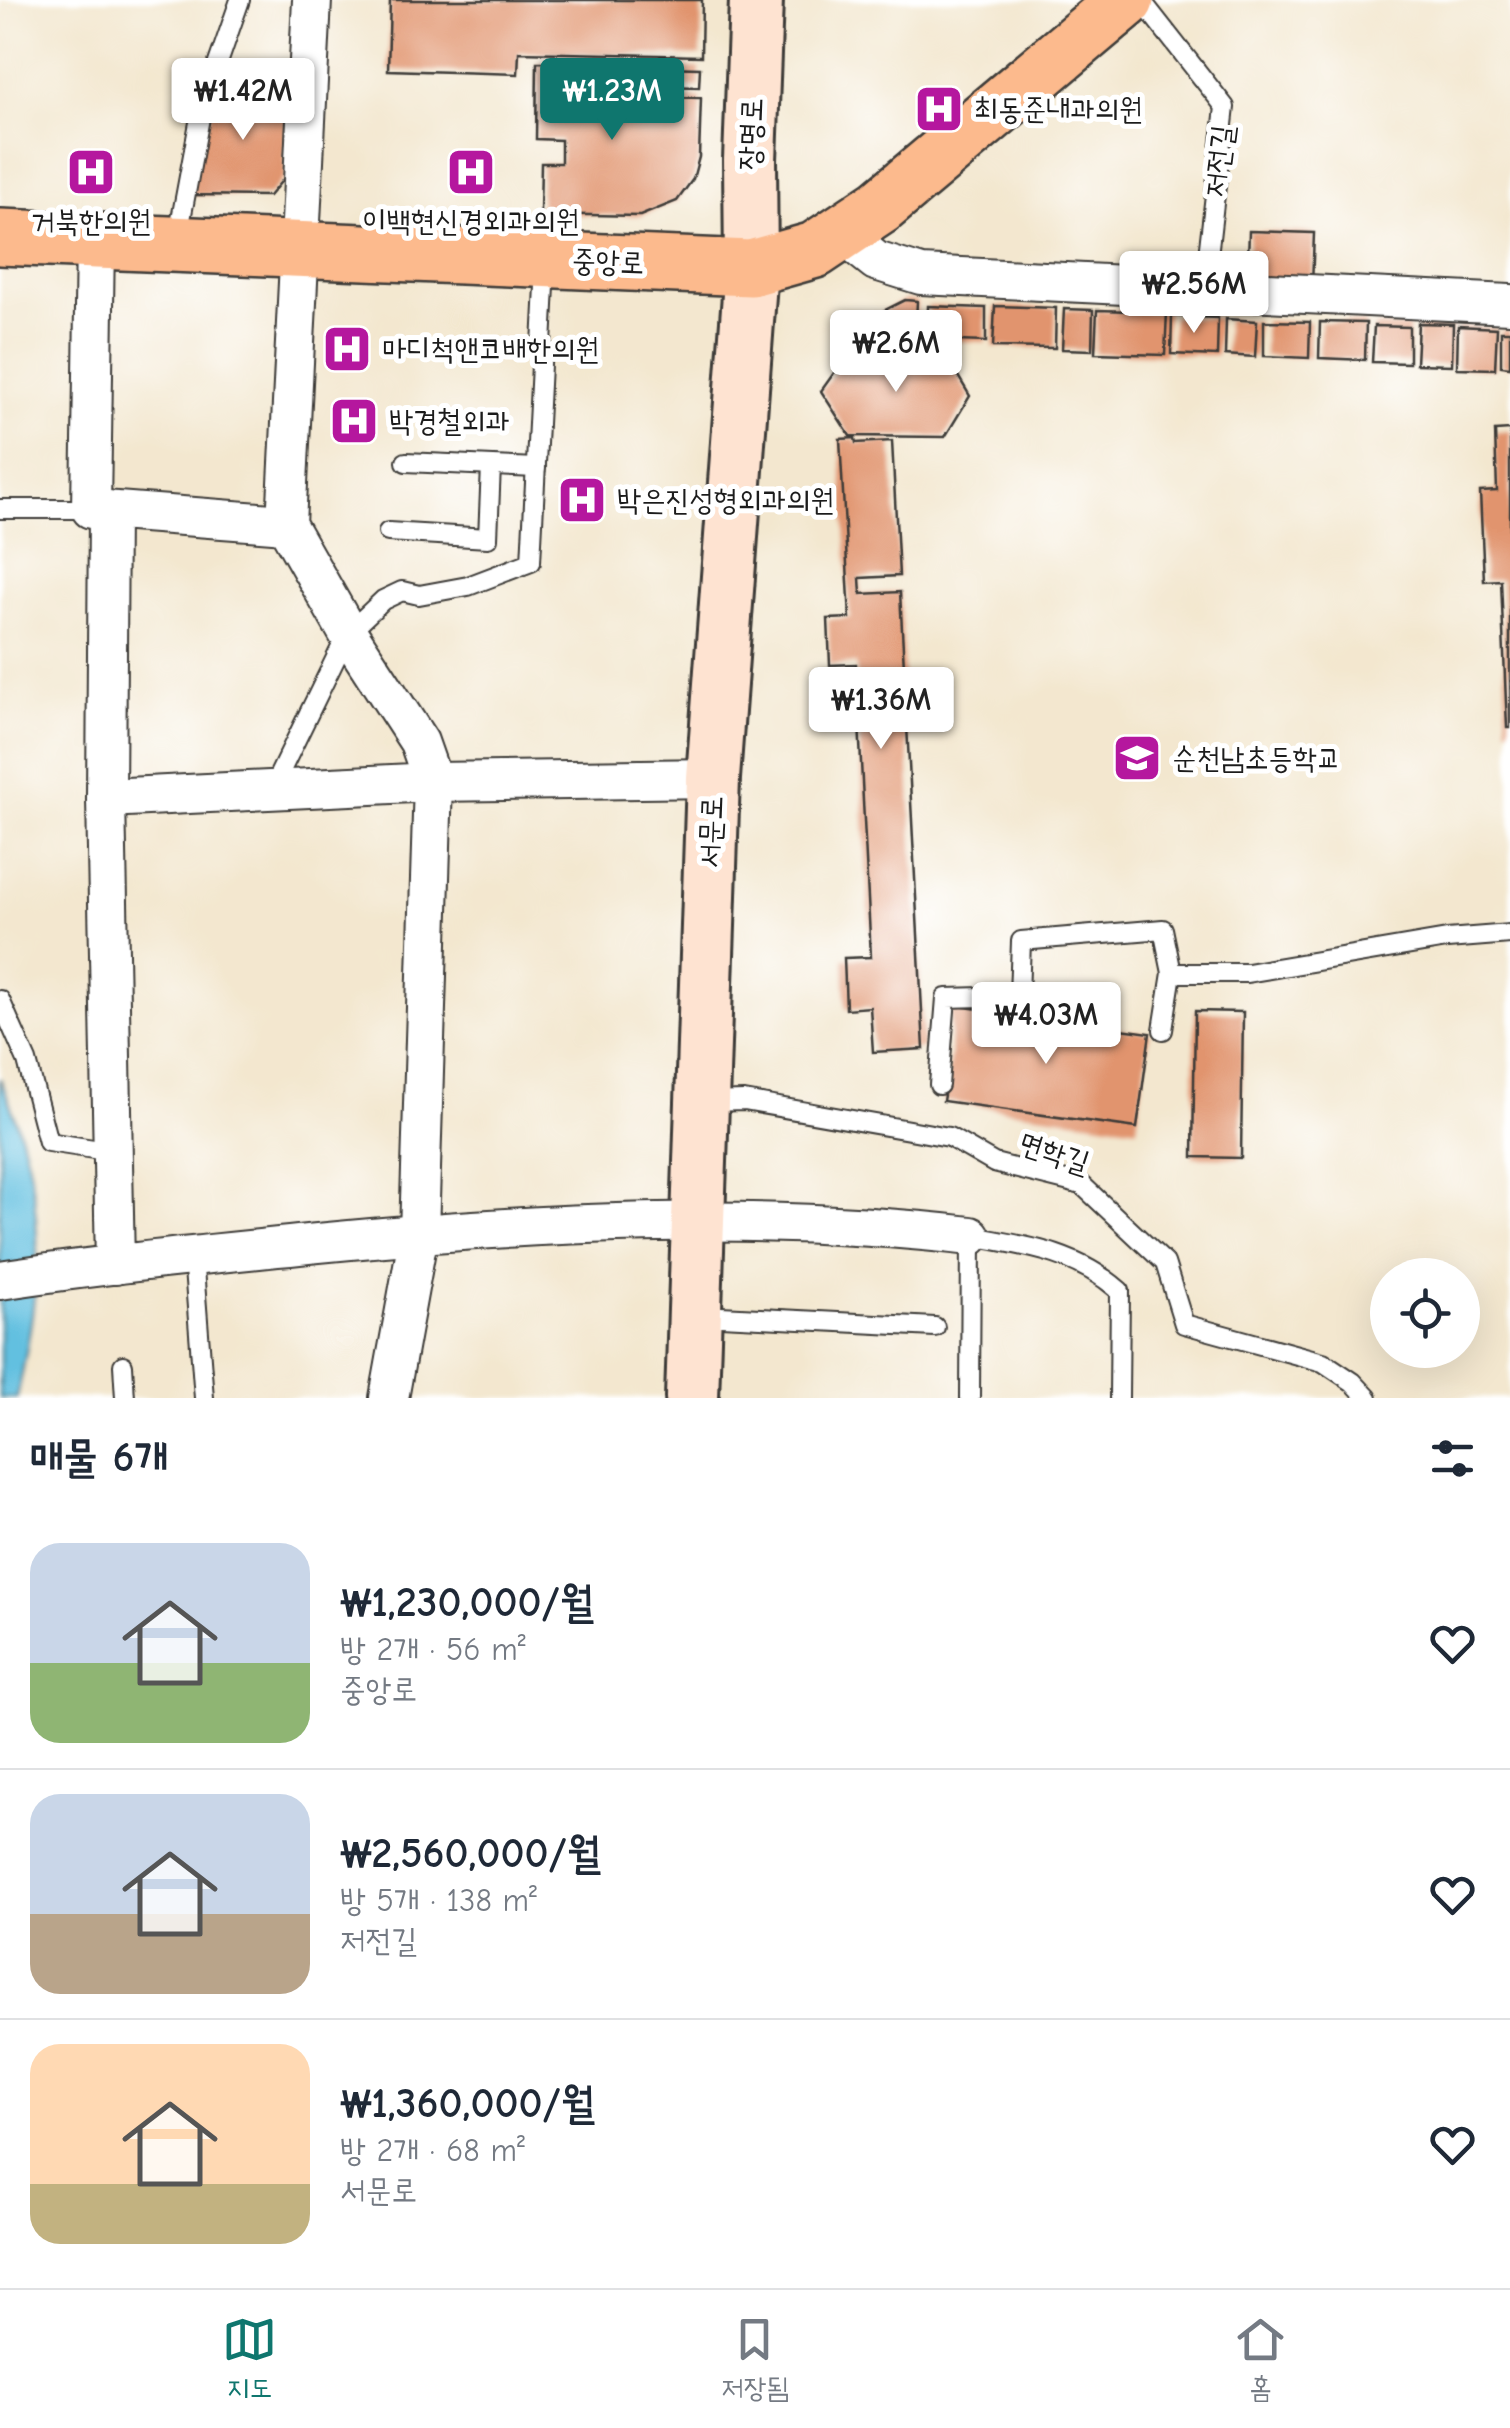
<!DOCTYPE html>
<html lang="ko">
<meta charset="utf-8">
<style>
:root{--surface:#fff;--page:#f2f2f3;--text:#1f2937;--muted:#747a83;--line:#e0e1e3;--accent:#0f766e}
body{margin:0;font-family:"Comic Neue","Poor Story",sans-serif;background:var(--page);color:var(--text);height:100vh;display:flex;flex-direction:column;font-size:38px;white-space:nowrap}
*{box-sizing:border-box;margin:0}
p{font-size:32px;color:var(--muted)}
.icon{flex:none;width:55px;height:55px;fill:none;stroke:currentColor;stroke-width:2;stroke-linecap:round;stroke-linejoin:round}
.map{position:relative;height:1398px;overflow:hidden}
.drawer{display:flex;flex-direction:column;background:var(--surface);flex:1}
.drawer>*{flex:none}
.buttons{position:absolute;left:1370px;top:1258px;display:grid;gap:20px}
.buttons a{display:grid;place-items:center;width:110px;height:110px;border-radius:50%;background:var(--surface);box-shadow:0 10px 40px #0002;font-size:50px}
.price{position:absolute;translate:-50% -85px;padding:0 22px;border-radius:10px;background:#fff;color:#222;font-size:32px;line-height:65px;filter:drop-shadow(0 2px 5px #0008)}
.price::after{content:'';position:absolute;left:50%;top:60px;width:30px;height:22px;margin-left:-15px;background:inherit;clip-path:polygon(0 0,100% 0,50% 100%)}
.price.on{background:var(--accent);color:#fff}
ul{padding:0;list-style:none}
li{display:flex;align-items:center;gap:30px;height:250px;padding:0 30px}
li+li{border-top:2px solid var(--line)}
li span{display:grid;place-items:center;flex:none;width:280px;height:200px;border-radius:30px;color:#555}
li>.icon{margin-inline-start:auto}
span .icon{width:120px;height:120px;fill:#fffc;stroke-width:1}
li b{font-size:42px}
h2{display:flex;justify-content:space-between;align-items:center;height:120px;padding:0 30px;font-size:42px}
.dock{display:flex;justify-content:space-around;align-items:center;height:140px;border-top:2px solid var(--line);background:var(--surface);font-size:28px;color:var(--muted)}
.dock a{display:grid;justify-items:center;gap:5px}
.dock .on{color:var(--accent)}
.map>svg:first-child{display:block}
.water{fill:#62c0e0;stroke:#3f6e7e;stroke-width:2.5}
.building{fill:#e1946e}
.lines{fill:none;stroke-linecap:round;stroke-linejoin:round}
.lane-casing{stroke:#3c3a37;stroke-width:22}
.street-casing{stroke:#3c3a37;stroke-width:42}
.secondary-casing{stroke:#3c3a37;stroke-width:58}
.primary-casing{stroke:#3c3a37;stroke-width:60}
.lane{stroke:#fff;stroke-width:18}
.street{stroke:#fff;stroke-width:38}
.secondary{stroke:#fee3d1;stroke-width:52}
.primary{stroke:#fcba8d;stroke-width:55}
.labels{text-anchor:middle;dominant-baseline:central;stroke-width:10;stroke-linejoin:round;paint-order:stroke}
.poi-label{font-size:30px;fill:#1c1c1c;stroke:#fff;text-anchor:start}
.street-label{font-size:30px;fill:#1c1c1c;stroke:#fff}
</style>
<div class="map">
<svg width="1510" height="1398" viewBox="0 0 1510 1398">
<rect width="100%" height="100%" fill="#fff"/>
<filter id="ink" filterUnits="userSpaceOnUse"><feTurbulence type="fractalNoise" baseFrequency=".01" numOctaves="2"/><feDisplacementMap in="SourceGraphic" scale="20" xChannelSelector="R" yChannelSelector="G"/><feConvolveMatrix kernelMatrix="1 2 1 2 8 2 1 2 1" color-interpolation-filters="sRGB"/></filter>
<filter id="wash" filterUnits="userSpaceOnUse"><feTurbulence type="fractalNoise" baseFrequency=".0048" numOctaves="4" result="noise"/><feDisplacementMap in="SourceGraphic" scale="40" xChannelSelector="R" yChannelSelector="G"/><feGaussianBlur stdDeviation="2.25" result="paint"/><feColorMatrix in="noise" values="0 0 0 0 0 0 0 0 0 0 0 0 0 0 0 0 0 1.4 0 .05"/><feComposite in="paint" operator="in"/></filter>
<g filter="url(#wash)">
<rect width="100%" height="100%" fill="#f3e7cf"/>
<path class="water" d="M 0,1078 C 50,1198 43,1274 17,1398 L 0,1398 Z"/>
<g id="blocks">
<g class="building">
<path d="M 390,0 L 702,0 L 701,56 L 519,52 L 518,74 L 388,70 Z"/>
<path d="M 537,62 L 619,63 L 618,96 L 701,98 L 699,157 L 693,179 L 677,201 L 640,216 L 540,214 L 541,163 L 561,163 L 561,140 L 536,139 Z"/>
<path d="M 622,66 L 700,68 L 699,87 L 621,85 Z"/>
<path d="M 220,86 L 287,87 L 285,177 L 269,196 L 192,195 L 192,174 Z"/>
<path d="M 1249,231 L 1314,233 L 1312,286 L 1247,284 Z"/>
<path d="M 905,300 L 917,301 L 915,342 L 877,341 L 878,320 L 882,320 L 883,311 Z"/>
<path d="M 928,306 L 986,308 L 986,342 L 927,340 Z"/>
<path d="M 995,306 L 1056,308 L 1055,348 L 993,347 Z"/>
<path d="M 1064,309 L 1093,310 L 1092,350 L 1062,349 Z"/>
<path d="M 1097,310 L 1167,312 L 1165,355 L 1095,353 Z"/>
<path d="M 1172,316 L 1218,318 L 1217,356 L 1171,354 Z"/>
<path d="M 1226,319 L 1257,321 L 1255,357 L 1225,355 Z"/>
<path d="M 1264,321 L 1310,322 L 1309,358 L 1264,356 Z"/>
<path d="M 1320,322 L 1366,323 L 1365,360 L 1319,358 Z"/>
<path d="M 1418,323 L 1453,324 L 1452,365 L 1416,364 Z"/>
<path d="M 1374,326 L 1409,327 L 1409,363 L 1372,362 Z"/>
<path d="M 1458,326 L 1497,328 L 1495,369 L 1457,368 Z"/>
<path d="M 1501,331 L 1510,331 L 1510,367 L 1501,366 Z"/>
<path d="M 849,352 L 945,354 L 970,396 L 945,437 L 850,436 L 821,391 Z"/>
<path d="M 1510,430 L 1510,728 L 1507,728 L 1501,580 L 1484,581 L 1480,492 L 1497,491 L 1495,431 Z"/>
<path d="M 855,438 L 856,443 L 892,441 L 899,576 L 860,578 L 861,594 L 900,592 L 924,1049 L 873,1052 L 870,1007 L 846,1009 L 844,958 L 871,957 L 856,664 L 830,665 L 828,619 L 850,618 L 840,439 Z"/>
<path d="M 950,1005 L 1150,1033 L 1137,1128 L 943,1101 L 950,1057 Z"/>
<path d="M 1195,1011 L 1243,1012 L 1241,1158 L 1193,1157 Z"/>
</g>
</g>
</g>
<g filter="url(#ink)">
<use href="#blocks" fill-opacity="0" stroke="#3c3a37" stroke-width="2.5"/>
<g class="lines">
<g class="lane-casing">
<g id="lane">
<path d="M 1141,0 L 1225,107 L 1204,291"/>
<path d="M 177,241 L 201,112 L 240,0"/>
<path d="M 406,462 L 536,468"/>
<path d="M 0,509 L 91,509"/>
<path d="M 388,532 L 488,538 L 491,466"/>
<path d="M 272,789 L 348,633 L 383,600 L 402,591 L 419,595 L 468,586 L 531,562 L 546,266"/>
<path d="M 0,1000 L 27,1061 L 48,1142 L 113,1152"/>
<path d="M 1163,1030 L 1172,973 L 1247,973 L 1447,939 L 1510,934"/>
<path d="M 939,1085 L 946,998 L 1019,996 L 1021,941 L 1163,929 L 1172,973"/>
<path d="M 708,1102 L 744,1101 L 949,1137 L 994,1163 L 1082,1185 L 1165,1263 L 1184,1324 L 1323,1362 L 1353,1382 L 1368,1398"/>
<path d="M 193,1256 L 204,1398"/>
<path d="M 701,1315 L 935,1327"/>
<path d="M 123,1365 L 125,1398"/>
<path d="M 970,1398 L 971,1236 C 1027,1246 1076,1252 1120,1291 L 1119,1398"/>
</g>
</g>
<g class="street-casing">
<g id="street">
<path d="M 842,234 L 876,261 L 921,275 L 1510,304"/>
<path d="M 95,241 L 91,509 L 286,524"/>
<path d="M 108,510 L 106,798 L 433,782 L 419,742 L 348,633 L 286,524 L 312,0"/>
<path d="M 106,798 L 115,1265"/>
<path d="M 0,1280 C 105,1264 211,1254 318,1243 C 534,1222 754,1211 971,1236"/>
<path d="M 389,1398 L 419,1233 L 433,782 L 713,778"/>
</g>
</g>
<g class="secondary-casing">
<path id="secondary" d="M 692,1398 L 713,778 L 751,268 L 750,160 L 756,0"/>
</g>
<g class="primary-casing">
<path id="primary" d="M 0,237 L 751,268 L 815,250 L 881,206 L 1126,0"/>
</g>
<use href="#lane" class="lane"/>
<use href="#street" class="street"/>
<use href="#secondary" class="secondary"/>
<use href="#primary" class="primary"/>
</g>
</g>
<defs>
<g id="hospital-square" transform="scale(2.5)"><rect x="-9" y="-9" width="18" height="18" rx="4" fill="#b5179e" stroke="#fff"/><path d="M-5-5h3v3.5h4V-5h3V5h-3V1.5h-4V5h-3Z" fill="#fff"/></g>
<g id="school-square" transform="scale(2.5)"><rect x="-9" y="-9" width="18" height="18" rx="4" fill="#b5179e" stroke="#fff"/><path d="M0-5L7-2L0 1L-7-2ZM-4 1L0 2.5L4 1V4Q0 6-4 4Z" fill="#fff"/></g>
</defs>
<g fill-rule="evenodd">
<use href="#hospital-square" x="939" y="109"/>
<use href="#hospital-square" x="91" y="172"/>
<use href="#hospital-square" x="471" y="172"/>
<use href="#hospital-square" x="347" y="349"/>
<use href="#hospital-square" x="354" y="421"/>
<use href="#hospital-square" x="582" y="500"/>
<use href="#school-square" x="1137" y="758"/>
</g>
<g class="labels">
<g class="poi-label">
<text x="974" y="109">최동준내과의원</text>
<text x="91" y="221" text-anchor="middle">거북한의원</text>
<text x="471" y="221" text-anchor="middle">이백현신경외과의원</text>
<text x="382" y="349">마디척앤코배한의원</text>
<text x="389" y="421">박경철외과</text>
<text x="617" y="500">박은진성형외과의원</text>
<text x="1172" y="758">순천남초등학교</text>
</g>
<g class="street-label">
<text transform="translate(751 134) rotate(-88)">장명로</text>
<text transform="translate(1219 161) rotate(-83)">저전길</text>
<text transform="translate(608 262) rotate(2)">중앙로</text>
<text transform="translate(711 832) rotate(-88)">서문로</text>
<text transform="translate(1054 1153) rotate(18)">면학길</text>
</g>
</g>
</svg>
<div class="buttons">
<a><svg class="icon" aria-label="locate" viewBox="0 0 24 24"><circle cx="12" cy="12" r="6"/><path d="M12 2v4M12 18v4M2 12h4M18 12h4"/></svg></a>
</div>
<b class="price" style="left:243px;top:143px">₩1.42M</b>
<b class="price on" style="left:612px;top:143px">₩1.23M</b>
<b class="price" style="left:1194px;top:336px">₩2.56M</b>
<b class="price" style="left:896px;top:395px">₩2.6M</b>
<b class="price" style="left:881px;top:752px">₩1.36M</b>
<b class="price" style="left:1046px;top:1067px">₩4.03M</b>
</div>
<section class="drawer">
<h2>매물 6개<svg class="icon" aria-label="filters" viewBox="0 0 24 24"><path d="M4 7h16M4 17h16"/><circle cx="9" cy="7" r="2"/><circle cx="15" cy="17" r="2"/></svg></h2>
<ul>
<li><span style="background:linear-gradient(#c9d6e8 60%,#8fb573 0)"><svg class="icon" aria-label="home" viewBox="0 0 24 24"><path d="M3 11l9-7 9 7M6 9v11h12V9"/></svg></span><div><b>₩1,230,000/월</b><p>방 2개 · 56 m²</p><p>중앙로</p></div><svg class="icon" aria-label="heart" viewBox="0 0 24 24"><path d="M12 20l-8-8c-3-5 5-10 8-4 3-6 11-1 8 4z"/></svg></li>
<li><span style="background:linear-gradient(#c9d6e8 60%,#b9a48a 0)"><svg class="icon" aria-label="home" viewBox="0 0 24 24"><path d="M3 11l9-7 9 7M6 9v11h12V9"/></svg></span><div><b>₩2,560,000/월</b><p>방 5개 · 138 m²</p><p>저전길</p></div><svg class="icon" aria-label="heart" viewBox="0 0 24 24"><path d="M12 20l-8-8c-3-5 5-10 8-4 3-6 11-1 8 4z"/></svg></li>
<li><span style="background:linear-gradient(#ffd9b3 70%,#c2b280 0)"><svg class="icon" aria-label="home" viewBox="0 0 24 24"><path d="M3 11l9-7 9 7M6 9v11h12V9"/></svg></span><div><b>₩1,360,000/월</b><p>방 2개 · 68 m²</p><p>서문로</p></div><svg class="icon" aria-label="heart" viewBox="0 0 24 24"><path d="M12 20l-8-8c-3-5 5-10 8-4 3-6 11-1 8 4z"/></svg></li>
</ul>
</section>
<nav class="dock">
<a class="on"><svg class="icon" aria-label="map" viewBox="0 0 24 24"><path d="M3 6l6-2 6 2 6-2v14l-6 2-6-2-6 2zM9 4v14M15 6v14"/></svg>지도</a>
<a><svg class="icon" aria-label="saved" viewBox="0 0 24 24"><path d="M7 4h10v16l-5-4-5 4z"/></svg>저장됨</a>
<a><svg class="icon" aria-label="home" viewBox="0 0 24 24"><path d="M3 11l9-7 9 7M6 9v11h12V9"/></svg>홈</a>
</nav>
